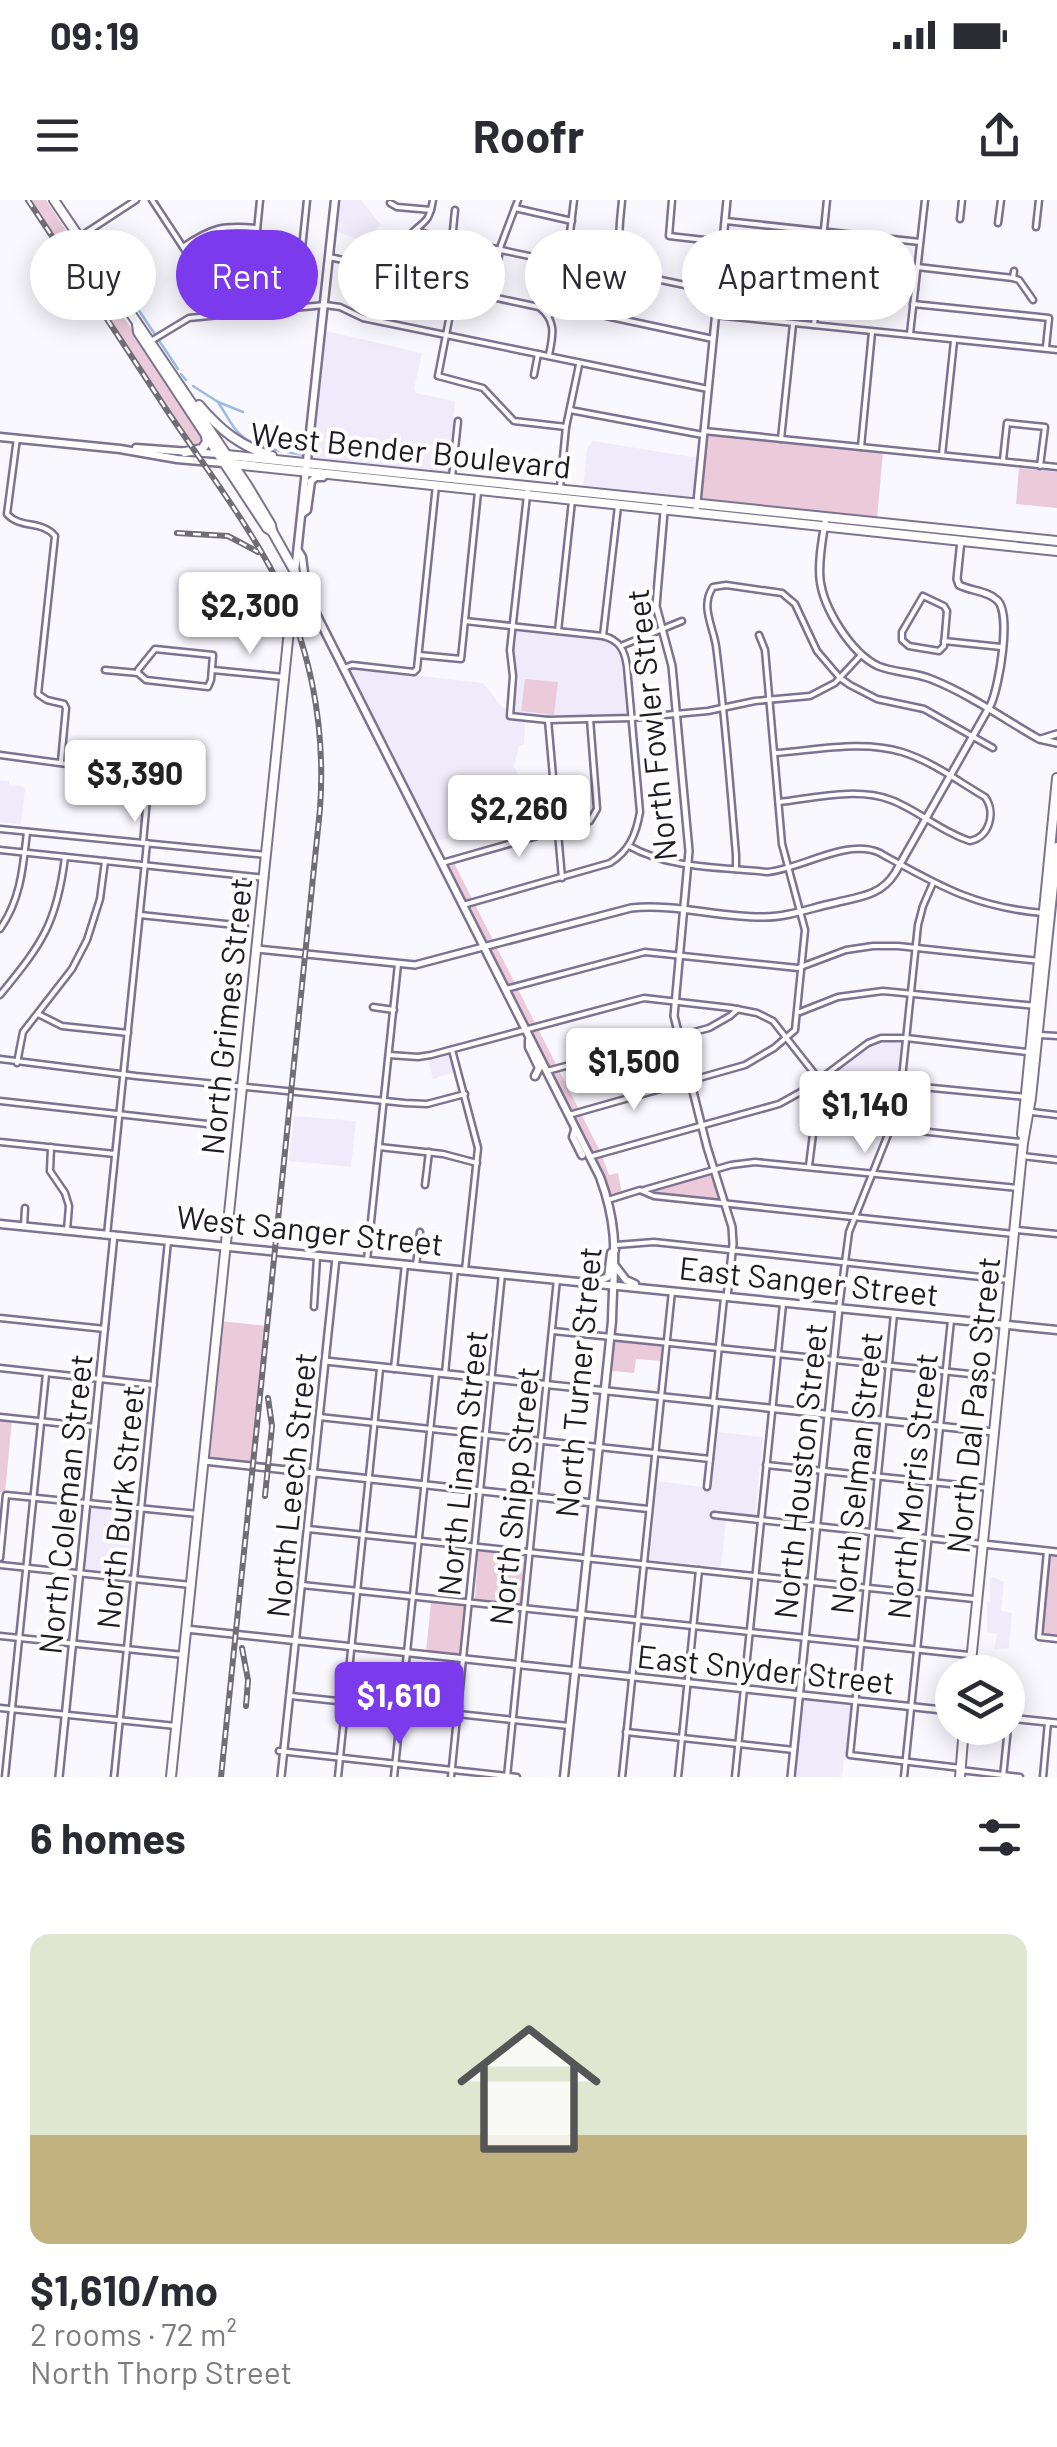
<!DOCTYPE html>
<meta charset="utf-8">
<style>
:root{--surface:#fff;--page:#f7f7f7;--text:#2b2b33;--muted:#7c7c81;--line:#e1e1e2;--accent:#7c3aed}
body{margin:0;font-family:Barlow,sans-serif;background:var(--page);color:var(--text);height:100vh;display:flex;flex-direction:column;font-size:38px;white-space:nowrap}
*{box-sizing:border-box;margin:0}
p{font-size:32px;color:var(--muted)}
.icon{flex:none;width:55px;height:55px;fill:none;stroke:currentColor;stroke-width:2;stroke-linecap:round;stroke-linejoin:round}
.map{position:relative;height:1577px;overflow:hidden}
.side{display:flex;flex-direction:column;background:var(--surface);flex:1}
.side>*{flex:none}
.banner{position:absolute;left:30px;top:30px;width:998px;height:90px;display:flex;gap:20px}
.tools{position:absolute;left:935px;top:1455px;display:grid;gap:20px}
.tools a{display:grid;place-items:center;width:90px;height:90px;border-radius:50%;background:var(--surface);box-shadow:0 5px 25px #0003;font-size:50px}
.price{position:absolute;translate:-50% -85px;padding:0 22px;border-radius:10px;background:#fff;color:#222;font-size:32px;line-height:65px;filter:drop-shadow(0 2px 5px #0008)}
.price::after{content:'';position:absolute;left:50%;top:60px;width:30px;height:22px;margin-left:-15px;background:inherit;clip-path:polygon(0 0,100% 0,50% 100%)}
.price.active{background:var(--accent);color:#fff}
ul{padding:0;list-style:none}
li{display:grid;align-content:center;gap:20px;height:530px;padding:0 30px}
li+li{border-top:2px solid var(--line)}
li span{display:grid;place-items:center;height:310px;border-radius:20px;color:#555}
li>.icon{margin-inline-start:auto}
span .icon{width:180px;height:180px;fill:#fffc;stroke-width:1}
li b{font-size:42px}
h2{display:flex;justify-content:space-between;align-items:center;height:120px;padding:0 30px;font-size:42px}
.chip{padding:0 35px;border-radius:45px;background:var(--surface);box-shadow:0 5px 25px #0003;font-size:35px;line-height:90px}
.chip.active{background:var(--accent);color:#fff}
.status{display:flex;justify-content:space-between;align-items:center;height:70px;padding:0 50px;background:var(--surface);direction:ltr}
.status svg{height:28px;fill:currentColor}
header{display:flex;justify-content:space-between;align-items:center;height:130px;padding:0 30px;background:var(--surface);font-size:45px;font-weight:700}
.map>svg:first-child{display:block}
.built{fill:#f0ebfb}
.green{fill:#ebcbda}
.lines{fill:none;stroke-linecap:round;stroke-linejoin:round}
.stream{stroke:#9cbbe3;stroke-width:2.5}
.minor-casing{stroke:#7d7291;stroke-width:9}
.tertiary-casing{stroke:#7d7291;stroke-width:10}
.secondary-casing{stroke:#7d7291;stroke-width:11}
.primary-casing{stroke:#7d7291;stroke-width:12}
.minor{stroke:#fff;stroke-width:4}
.tertiary{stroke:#fff;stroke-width:5}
.secondary{stroke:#fff;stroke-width:6}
.primary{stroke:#fff;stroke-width:8}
.rail-casing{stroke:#716d77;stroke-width:6}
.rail{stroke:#fff;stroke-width:2.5;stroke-dasharray:8;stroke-linecap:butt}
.labels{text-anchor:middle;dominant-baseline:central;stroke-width:8;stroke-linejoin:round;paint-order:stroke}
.street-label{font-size:32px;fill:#1e1a26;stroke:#fff}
</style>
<div class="status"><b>09:19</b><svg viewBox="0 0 49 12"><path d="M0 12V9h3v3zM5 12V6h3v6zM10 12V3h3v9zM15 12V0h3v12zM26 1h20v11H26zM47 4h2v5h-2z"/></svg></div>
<header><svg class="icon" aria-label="menu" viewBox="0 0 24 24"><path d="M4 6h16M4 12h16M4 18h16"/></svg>Roofr<svg class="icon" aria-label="share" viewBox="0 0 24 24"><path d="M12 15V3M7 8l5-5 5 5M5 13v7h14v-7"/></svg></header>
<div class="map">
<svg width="1057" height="1577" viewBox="0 0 1057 1577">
<rect width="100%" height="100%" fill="#faf8ff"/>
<g class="built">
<path d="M 340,0 L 361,0 L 381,25 L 363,41 L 337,32 Z"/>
<path d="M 326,131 L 422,153 L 414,189 L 416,193 L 455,201 L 453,219 L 456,220 L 450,272 L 448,274 L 314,260 L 312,256 Z"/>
<path d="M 593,241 L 698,258 L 694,296 L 692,300 L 583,288 L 587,248 Z"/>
<path d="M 516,430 L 592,437 L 615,445 L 621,457 L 626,515 L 550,516 L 513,512 L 515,480 L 512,457 Z"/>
<path d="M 352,468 L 483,483 L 502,507 L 506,508 L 505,519 L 525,522 L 524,544 L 519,546 L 514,566 L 523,587 L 525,614 L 472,629 L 472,633 L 436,641 L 405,582 L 389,543 L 385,541 L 362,492 L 350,471 Z"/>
<path d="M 0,580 L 9,581 L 9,585 L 22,586 L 25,589 L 21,624 L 0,622 Z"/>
<path d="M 887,839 L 904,841 L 896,910 L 890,925 L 886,926 L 871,921 L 825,877 L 872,843 Z"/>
<path d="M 451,853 L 456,872 L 433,879 L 428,859 Z"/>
<path d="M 294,916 L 356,921 L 351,967 L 289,961 Z"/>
<path d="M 717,1232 L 763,1237 L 755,1315 L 727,1313 L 721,1367 L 650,1360 L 657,1281 L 710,1288 Z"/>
<path d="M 90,1307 L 137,1312 L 131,1376 L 82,1371 Z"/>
<path d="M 993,1377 L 1004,1382 L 1001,1411 L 1012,1413 L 1009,1448 L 994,1449 L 997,1434 L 987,1432 L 987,1402 L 990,1402 L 990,1378 Z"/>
<path d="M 803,1498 L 851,1503 L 846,1558 L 844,1560 L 842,1577 L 795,1577 Z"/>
</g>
<g class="green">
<path d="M 29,0 L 46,0 L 201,234 L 204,244 L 194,249 Z"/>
<path d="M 707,235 L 883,251 L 877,320 L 700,301 Z"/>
<path d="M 1019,268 L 1057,272 L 1057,308 L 1016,304 Z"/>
<path d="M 525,479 L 558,482 L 554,515 L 521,511 Z"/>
<path d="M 454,663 L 600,951 L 609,975 L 618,973 L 622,993 L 611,994 L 592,952 L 449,667 Z"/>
<path d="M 711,973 L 721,999 L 719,1001 L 654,994 L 652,991 L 652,989 Z"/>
<path d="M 221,1121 L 267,1126 L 253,1265 L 208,1259 L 207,1256 Z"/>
<path d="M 615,1141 L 662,1146 L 661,1161 L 636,1159 L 634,1173 L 612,1171 Z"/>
<path d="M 0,1219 L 12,1220 L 5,1293 L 0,1292 Z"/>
<path d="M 481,1350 L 528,1357 L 522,1404 L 475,1400 L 478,1353 Z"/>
<path d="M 1050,1357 L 1057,1357 L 1057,1439 L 1042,1436 Z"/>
<path d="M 431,1402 L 466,1406 L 462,1453 L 460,1455 L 426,1452 Z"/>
</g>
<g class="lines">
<g class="stream">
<path d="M 118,79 L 178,169"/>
<path d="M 181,174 L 186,180"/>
<path d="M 193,186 L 218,202 L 243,212"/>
<path d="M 218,202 C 224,211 229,221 236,230 C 250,248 282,251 303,255"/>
</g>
<g class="minor-casing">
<g id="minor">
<path d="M 152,0 L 227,114"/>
<path d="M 622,0 C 620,28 611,61 642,76 L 718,92"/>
<path d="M 672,0 L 669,36 L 722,42"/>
<path d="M 390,3 L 397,7 L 431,10"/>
<path d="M 515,8 L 572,21"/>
<path d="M 960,19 L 962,0"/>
<path d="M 726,21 L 920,42"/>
<path d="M 998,23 L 1001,0"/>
<path d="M 1036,27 L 1039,0"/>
<path d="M 417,30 L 426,34 L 562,63 C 581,77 587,102 606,116 L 713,139"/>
<path d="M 81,36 L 136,0"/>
<path d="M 452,40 L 455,10"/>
<path d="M 183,47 C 212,27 223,25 257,28"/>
<path d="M 329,57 L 348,61 L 370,71 L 539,107 C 557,121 553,135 549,155"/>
<path d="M 566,66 L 574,0"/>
<path d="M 917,67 L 1013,78 L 1014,71"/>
<path d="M 721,68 L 915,89"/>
<path d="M 399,77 C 402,65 402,45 410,35 C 424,20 429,24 433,0"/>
<path d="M 1013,78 L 1019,80 L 1033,100"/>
<path d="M 455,89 L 438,176 L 483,188 L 514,221 L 566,227"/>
<path d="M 491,96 L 501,45 L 518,0"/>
<path d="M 913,104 L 1049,118 L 1046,147"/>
<path d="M 296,107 L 307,0"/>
<path d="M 249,112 L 260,0"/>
<path d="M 715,115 L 1057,150"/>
<path d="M 548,116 L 627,64"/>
<path d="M 814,125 L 827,0"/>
<path d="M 910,134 L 925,0"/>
<path d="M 151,141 L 189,118 L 325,105 L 340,107 L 363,118 L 708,189"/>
<path d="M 534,175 L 538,154"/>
<path d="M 570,210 L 703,235"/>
<path d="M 704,231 L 1057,267"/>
<path d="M 17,238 L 7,314 C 20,329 42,320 55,336 L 38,494 L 47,500 L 64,504 L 66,508 L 61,562"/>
<path d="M 781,239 L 793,124"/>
<path d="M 861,247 L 872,132"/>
<path d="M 942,255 L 954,141"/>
<path d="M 1003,260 L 1007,223 L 1045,227 L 1040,266"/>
<path d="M 452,277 L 458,221"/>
<path d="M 528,286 L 510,450 L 513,476 L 510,516 L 548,520 L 632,518 L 708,511 L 755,501 L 810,496 L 835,483 L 861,455"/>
<path d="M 560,288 L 566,227 L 579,165"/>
<path d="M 923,396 L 944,406 L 947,411 L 944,446 L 939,451 L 909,446 L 902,440 L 902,432 Z"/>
<path d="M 558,431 L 572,301"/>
<path d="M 603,436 L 618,306"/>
<path d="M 944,441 L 1001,447"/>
<path d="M 621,446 L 682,421"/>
<path d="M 419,455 L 461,459 L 478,292"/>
<path d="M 344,468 L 352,465 L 414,472 L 417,469 L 436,285"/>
<path d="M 105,470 L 138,473 L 146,480 L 208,487 L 211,480 L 213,455 L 155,449 L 138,470 L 138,473"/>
<path d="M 213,470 L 283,477"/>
<path d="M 548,520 L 562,678"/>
<path d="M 776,553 C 817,550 862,540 902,552 C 931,561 958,581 985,597 C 996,612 990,637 970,641 C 941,632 918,610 891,600 C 857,587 814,598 779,602"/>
<path d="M 0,555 L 141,574 L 147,580 L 148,587 L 143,643"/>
<path d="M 526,592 L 554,585"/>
<path d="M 0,629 L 266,655"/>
<path d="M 629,646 C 670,669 721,667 767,672 C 801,669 845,639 878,652 C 938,685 973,707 1043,713"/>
<path d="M 0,650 L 265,678"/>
<path d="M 442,663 L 590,621 L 597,609 L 590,519"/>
<path d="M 736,669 L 736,655 C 730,585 725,515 716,446 C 713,426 700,406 713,387 L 726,385 L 782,393 L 795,404 L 817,451 L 840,478 L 850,485 L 877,499 L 924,509 L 993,548"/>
<path d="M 463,705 L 610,663 C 629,651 636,635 640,612 L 627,467 C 625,451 620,440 603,436 L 465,421"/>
<path d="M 140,715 L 245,726"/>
<path d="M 0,729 C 21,699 23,667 27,632"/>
<path d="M 506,789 L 645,752 L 798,768 L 846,750 L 873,746 L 898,746 L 1040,761"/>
<path d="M 0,795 C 42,744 57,723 65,657"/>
<path d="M 373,807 L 394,810"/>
<path d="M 800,812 L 838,797 L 883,791 L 1036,806"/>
<path d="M 38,814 L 62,826 L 128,833"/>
<path d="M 1040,835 L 1057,836"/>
<path d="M 452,850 L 478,948 L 465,1070"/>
<path d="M 389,855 L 418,857 L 431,855 L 644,798 L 731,808 L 757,813 L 773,821 L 814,873 L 874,926 L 1021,942"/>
<path d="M 0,859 L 136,876 L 405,903 L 427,904 L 465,894"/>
<path d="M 17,863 L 23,832 L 72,769 L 87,740 L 100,699 L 105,661"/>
<path d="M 547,871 L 709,828 L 730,816 L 738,809"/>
<path d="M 901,885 L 1026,897"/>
<path d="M 0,901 L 225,926"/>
<path d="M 1032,912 L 1057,915"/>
<path d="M 569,915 L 745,865 L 774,848 L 795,830 L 805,730 L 782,644 L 765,450 L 759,435"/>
<path d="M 0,942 L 115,954"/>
<path d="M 51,947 L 50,971 L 65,993 L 69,1006 L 67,1030"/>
<path d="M 379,947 L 443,954 L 477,963"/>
<path d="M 1022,956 L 1057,960"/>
<path d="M 589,957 L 779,904 L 808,888 L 868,843 L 881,838 L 906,838 L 1027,852"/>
<path d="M 809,966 L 813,934"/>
<path d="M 425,985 L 429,952"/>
<path d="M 644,990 L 731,965 L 755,962 L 1019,988"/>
<path d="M 608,1000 L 640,990 L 654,996 L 1014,1034"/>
<path d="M 24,1026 L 25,1008"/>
<path d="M 1017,1030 L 1057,1034"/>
<path d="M 107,1035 L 147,643"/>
<path d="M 616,1045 L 654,1042 L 1009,1080"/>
<path d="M 367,1060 L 398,764"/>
<path d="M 416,1065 L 420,1032"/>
<path d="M 314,1107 L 317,1057"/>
<path d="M 839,1108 L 849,1032 L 899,907 L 918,725 L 923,706 L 933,683"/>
<path d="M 894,1114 L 850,1555 L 961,1568"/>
<path d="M 0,1118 L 105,1129"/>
<path d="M 553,1131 L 999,1177"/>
<path d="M 0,1168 L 154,1185"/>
<path d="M 394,1169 L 405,1064"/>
<path d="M 445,1174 L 455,1069"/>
<path d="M 713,1203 L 724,1098"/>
<path d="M 0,1217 L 95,1227"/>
<path d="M 319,1217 L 710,1259"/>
<path d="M 766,1265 L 989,1288"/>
<path d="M 707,1287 L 716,1203"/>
<path d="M 593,1303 L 648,1309"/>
<path d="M 714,1315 L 983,1344"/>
<path d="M 308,1329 L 974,1399"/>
<path d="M 1047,1351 L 1039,1437 L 1057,1439"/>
<path d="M 0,1358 L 6,1295 L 198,1314"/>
<path d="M 0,1365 L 191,1385"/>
<path d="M 302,1385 L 969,1455"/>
<path d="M 0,1436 L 184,1455"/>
<path d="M 291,1496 L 569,1526"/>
<path d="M 0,1508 L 176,1526"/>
<path d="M 626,1532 L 794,1550"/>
<path d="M 279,1551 L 517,1577"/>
<path d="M 960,1570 L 1020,1577"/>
<path d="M 5,1577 L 46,1174"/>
<path d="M 114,1577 L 168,1041"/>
<path d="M 338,1577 L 380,1169"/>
<path d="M 394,1577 L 436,1174"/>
<path d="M 451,1577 L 502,1074"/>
<path d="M 507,1577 L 557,1079"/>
<path d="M 622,1577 L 672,1091"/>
<path d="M 678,1577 L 699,1370"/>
<path d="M 735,1577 L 783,1104"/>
<path d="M 904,1577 L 951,1120"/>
<path d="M 1003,1577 L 1009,1518"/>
<path d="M 1043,1577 L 1048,1522"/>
</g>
</g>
<g class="tertiary-casing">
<g id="tertiary">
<path d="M 665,300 L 656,406 L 672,466 L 689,651 L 674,816 L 707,947 L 732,1027 L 733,1044 L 727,1097"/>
<path d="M 696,312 L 727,0"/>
<path d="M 826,317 C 823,336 818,359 820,379 C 823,408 851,453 878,466 C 895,473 914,472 931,479 C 969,494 1004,519 1039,539 L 1057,543"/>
<path d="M 1041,539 L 1057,534"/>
<path d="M 257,749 L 415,765 L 631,708 C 675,703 720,718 764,717 C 788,717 811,708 834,703 C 858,697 881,696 895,673 L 991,504 C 999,486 1012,413 997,400 C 988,391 971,391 959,385 L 957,379 L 961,340"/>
<path d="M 325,1161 L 994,1232"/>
<path d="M 204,1261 L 593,1303"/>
<path d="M 983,1344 L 1057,1352"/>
<path d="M 186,1429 L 952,1511"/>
<path d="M 1008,1518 L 1057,1523"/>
<path d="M 59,1577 L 114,1035"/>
<path d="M 281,1577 L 336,1058"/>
<path d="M 791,1577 L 839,1108"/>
</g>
</g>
<g class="secondary-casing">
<g id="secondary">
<path d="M 335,0 L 295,372 L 600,977 C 621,1034 613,1063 612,1121 L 564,1577"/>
<path d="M 0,237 L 120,249 L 177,259 L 223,263"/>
<path d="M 136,248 L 218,254"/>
<path d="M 303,313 L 307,310 L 311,281 L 316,277 L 323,277"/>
<path d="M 299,352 L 302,357 L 306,388"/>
<path d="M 529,840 L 529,847 L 539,868 L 535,876"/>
<path d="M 575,930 L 573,937 L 582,955"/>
<path d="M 0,1024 L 1057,1130"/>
<path d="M 616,1067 L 626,1080 L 635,1084"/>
<path d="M 600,1080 L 608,1077 L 611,1053 L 615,1050"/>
</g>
</g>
<g class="primary-casing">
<g id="primary">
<path d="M 54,0 L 247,285 L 271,325 L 272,331"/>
<path d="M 137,125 L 138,132 L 267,328 L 272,331 L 295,372 L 171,1577"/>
<path d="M 199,205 C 219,229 241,247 272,256"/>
<path d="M 185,252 L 202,249 L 207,242 L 206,236"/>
<path d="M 227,255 L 1057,341"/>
<path d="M 224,263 L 1057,351"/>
<path d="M 293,401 L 300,397 L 310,401"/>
<path d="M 1022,934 L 1057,578"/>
<path d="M 970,1472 L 1023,943 L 1031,898 L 1057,647"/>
<path d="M 960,1577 L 964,1528"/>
</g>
</g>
<use href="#minor" class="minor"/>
<use href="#tertiary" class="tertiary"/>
<use href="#secondary" class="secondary"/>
<use href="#primary" class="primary"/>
<g class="rail-casing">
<g id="rail">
<path d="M 28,0 C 76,72 123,143 170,215 C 204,265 241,315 270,367 C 310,441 326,525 320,609 L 221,1577"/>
<path d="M 177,333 L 228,336 L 258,352"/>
<path d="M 265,1296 L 272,1226 L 268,1198"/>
<path d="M 242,1448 L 248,1480 L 246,1506"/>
</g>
</g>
<use href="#rail" class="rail"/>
</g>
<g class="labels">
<g class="street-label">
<text transform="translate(411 249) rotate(6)">West Bender Boulevard</text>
<text transform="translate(650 525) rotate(-96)">North Fowler Street</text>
<text transform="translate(225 816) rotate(-84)">North Grimes Street</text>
<text transform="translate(310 1029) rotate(6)">West Sanger Street</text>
<text transform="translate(809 1080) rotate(6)">East Sanger Street</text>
<text transform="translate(577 1182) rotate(-85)">North Turner Street</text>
<text transform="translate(972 1205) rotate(-84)">North Dal Paso Street</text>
<text transform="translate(461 1263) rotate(-84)">North Linam Street</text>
<text transform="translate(799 1271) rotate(-84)">North Houston Street</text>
<text transform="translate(855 1273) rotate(-84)">North Selman Street</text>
<text transform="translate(290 1285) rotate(-84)">North Leech Street</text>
<text transform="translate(911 1286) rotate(-84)">North Morris Street</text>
<text transform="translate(513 1296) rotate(-84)">North Shipp Street</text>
<text transform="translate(64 1304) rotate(-84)">North Coleman Street</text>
<text transform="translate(119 1307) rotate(-84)">North Burk Street</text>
<text transform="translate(766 1468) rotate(6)">East Snyder Street</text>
</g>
</g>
</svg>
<div class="tools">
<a><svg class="icon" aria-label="layers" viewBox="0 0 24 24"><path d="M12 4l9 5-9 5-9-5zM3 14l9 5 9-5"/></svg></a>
</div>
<b class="price" style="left:250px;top:457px">$2,300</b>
<b class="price" style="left:135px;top:625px">$3,390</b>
<b class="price" style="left:519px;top:660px">$2,260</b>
<b class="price" style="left:634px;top:913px">$1,500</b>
<b class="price" style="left:865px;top:956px">$1,140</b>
<b class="price active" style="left:399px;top:1547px">$1,610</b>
<div class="banner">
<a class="chip">Buy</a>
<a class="chip active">Rent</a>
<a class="chip">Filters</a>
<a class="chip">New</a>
<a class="chip">Apartment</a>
</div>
</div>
<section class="side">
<h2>6 homes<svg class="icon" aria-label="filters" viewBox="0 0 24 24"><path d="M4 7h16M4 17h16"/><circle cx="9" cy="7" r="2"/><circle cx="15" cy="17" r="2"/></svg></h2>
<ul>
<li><span style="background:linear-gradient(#dfe7d0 65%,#c2b280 0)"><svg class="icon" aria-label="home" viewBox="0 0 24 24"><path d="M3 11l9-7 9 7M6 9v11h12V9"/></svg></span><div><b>$1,610/mo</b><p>2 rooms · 72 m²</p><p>North Thorp Street</p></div></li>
</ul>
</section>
